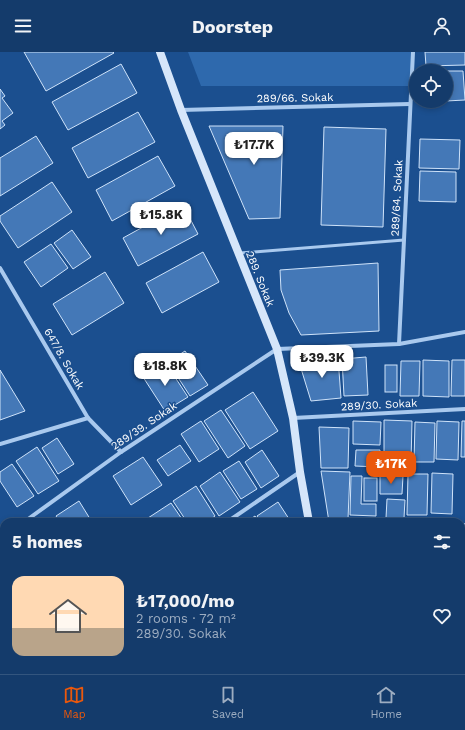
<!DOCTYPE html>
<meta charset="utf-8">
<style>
:root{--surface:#143b6b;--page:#1d4271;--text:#f1f3f6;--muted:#9dadc1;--line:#33557e;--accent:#ea580c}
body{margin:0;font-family:"Work Sans",sans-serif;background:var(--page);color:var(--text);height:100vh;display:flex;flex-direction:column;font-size:15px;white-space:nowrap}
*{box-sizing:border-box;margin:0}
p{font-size:13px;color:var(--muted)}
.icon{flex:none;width:22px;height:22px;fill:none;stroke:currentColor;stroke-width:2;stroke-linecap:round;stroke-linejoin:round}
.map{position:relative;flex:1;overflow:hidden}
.sheet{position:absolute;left:0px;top:466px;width:465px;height:156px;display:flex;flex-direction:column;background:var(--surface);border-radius:12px 12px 0 0;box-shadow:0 2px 6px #0003,0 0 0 1px var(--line)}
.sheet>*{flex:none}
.fabs{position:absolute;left:409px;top:12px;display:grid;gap:8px}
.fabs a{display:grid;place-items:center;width:44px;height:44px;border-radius:50%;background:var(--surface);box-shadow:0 2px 6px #0003,0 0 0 1px var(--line);font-size:20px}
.price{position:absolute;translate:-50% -34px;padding:0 9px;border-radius:8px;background:#fff;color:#222;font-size:13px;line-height:26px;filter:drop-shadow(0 1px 2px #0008)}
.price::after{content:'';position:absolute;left:50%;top:24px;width:12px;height:9px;margin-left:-6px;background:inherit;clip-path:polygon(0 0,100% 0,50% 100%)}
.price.on{background:var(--accent);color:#fff}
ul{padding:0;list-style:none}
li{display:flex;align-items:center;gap:12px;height:100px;padding:0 12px}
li+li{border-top:1px solid var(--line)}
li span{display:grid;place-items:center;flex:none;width:112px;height:80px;border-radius:12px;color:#555}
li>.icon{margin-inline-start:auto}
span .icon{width:48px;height:48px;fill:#fffc;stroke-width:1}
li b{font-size:17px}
h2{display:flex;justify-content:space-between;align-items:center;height:48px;padding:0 12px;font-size:17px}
header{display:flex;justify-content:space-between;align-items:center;height:52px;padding:0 12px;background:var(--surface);font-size:18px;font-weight:700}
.tabs{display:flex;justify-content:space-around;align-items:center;height:56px;border-top:1px solid var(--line);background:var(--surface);font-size:11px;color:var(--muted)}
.tabs a{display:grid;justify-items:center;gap:2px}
.tabs .on{color:var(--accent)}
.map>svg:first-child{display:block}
.green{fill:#2e69ad}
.building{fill:#4478b7;stroke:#cfe3fa}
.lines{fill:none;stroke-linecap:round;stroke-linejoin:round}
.lane{stroke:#a9c9ee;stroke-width:3}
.street{stroke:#a9c9ee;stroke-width:4}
.secondary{stroke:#d6e6fa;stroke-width:8}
.labels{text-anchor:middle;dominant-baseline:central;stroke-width:3;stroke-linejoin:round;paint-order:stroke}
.street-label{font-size:11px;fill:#fff;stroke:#1b4f8f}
</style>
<header><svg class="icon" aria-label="menu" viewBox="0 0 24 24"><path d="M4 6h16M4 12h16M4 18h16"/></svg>Doorstep<svg class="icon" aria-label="person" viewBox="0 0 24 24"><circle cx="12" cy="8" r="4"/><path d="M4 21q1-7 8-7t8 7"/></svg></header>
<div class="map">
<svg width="465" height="622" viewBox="0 0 465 622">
<rect width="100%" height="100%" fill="#1b4f8f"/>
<path class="green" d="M 188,0 L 414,0 L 413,34 L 201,34 Z"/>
<g class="building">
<path d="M 24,0 L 113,0 L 114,1 L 46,39 Z"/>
<path d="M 425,0 L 465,0 L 465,13 L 426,14 Z"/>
<path d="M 121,12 L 137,41 L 68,78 L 52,50 Z"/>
<path d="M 446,19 L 463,19 L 465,48 L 446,49 Z"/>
<path d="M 0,37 L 5,44 L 2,46 L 13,61 L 2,69 L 5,73 L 0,77 Z"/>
<path d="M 138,60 L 155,90 L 88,126 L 72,96 Z"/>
<path d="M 209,74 L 283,74 L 280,166 L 249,167 Z"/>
<path d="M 324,75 L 386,77 L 383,175 L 321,173 Z"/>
<path d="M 36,84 L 53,111 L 0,144 L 0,106 Z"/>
<path d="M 420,87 L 460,88 L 459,117 L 419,116 Z"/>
<path d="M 158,104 L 175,134 L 112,169 L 96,138 Z"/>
<path d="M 420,119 L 456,120 L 456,150 L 419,149 Z"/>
<path d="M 52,130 L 72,160 L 18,196 L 0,169 L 0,164 Z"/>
<path d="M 183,153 L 198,182 L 138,214 L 123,186 Z"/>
<path d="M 72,178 L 91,205 L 73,217 L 54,191 Z"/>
<path d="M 51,192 L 68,216 L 41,235 L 24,210 Z"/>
<path d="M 203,200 L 219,230 L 162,261 L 146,231 Z"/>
<path d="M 378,211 L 379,279 L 301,283 L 289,261 L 281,238 L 280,218 Z"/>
<path d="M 105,220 L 124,251 L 72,283 L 53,252 Z"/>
<path d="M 185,299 L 208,333 L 190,344 L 168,310 Z"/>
<path d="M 366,305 L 368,343 L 344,344 L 342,307 Z"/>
<path d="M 338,306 L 341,346 L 311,349 L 299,310 Z"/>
<path d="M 423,308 L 449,309 L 449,345 L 423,344 Z"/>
<path d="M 452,308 L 465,308 L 465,344 L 451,344 Z"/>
<path d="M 401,309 L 420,309 L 419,344 L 400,344 Z"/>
<path d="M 165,310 L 188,345 L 165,359 L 143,325 Z"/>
<rect x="385" y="313" width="12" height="27"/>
<path d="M 0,318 L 25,359 L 0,368 Z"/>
<path d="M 253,340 L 278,379 L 250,397 L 225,358 Z"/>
<path d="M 221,358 L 245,394 L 228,406 L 204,369 Z"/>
<path d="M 384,368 L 412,369 L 411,411 L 384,410 Z"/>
<path d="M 201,369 L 219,397 L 199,410 L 181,382 Z"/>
<path d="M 353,369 L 381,370 L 380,393 L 353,392 Z"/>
<path d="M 437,369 L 459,370 L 458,408 L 436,407 Z"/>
<path d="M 462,369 L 465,369 L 465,405 L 461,405 Z"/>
<path d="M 415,370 L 435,371 L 434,410 L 414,410 Z"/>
<path d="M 319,375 L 349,376 L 348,416 L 321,416 Z"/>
<path d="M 57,386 L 74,412 L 58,422 L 42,396 Z"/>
<path d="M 180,393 L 191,409 L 168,424 L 157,408 Z"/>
<path d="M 37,395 L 59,429 L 38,442 L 16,409 Z"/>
<path d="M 262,398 L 279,424 L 261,436 L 245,410 Z"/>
<path d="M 356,398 L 380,398 L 379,415 L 355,414 Z"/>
<path d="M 143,405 L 162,433 L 131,453 L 113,424 Z"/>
<path d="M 239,409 L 257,437 L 241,447 L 223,419 Z"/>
<path d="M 12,412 L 34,444 L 17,455 L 0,429 L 0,420 Z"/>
<path d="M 321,419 L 350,420 L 348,467 L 329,470 Z"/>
<path d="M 220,420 L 240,450 L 219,464 L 200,434 Z"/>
<path d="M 432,421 L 453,422 L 452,462 L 431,461 Z"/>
<path d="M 408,422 L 428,422 L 427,463 L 407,463 Z"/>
<path d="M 380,423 L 403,424 L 402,442 L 380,442 Z"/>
<path d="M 351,424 L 362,424 L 361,452 L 376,452 L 376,464 L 350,463 Z"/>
<rect x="364" y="426" width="13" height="23"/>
<path d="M 196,434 L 215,464 L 207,470 L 187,470 L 173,449 Z"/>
<path d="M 387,447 L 405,448 L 404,466 L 386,466 Z"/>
<path d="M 79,449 L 92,470 L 60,470 L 56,464 Z"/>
<path d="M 278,450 L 291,470 L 261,470 L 257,464 Z"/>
<path d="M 171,451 L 184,470 L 151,470 L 148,466 Z"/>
<path d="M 255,464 L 259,470 L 246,470 Z"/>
<path d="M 4,513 L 4,528 L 0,524 L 0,517 Z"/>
<path d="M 0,530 L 4,534 L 3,556 L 0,553 Z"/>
<path d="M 6,618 L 55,618 L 54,622 L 6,622 Z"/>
<path d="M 111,618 L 137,618 L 140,622 L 113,622 Z"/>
<path d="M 188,618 L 218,618 L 220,622 L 185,622 L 184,620 Z"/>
<path d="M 236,618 L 251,618 L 254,622 L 238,622 Z"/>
<path d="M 273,618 L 279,618 L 281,622 L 266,622 Z"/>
</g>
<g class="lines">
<path class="lane" d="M 240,201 L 404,188"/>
<g class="street">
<path d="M 181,58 L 410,52"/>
<path d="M 0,216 L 88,366 L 121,400"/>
<path d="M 399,292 L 413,0"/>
<path d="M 293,366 L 465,357"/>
<path d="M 0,392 L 88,366"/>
<path d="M 24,470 L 121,400 L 277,297 L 399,292 L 465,280"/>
<path d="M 227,470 L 300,420"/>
<path d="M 461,473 L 465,473"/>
<path d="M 0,487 L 4,485"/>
<path d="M 0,564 L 4,568"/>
<path d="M 461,582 L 465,582"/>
<path d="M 78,618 L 83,622"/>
<path d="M 227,618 L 229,622"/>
<path d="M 0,621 L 4,595"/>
<path d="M 159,622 L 166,618"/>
</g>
<g class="secondary">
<path d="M 160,0 L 181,58 L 277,297 L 293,366 L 300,420 L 309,470"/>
<path d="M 321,618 L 321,622"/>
</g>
</g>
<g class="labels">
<g class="street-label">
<text transform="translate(295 46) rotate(-1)">289/66. Sokak</text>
<text transform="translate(397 146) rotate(-87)">289/64. Sokak</text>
<text transform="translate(260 227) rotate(68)">289. Sokak</text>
<text transform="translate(64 307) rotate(60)">647/8. Sokak</text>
<text transform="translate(379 353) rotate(-3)">289/30. Sokak</text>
<text transform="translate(144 374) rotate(-34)">289/39. Sokak</text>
</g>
</g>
</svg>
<div class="fabs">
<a><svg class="icon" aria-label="locate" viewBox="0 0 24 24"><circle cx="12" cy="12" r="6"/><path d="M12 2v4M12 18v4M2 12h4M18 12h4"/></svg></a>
</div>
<b class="price" style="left:254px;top:114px">₺17.7K</b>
<b class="price" style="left:161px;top:184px">₺15.8K</b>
<b class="price" style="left:322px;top:327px">₺39.3K</b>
<b class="price" style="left:165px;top:335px">₺18.8K</b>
<b class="price on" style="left:391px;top:433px">₺17K</b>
<section class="sheet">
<h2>5 homes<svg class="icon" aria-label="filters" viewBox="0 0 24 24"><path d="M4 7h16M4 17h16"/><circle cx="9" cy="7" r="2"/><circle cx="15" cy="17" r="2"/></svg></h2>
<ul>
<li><span style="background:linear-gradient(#ffd9b3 65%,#b9a48a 0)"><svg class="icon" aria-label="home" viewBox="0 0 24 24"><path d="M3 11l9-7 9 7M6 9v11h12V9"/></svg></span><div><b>₺17,000/mo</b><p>2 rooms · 72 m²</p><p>289/30. Sokak</p></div><svg class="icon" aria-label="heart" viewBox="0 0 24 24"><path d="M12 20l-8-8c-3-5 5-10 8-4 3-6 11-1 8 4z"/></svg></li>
</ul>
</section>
</div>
<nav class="tabs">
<a class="on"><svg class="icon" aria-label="map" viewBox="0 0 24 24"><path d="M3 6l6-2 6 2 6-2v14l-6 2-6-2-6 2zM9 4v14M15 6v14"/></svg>Map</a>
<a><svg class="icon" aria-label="saved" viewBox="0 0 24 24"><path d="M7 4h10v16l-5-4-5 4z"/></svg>Saved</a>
<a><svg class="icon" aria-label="home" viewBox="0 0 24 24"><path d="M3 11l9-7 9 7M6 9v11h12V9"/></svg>Home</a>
</nav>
